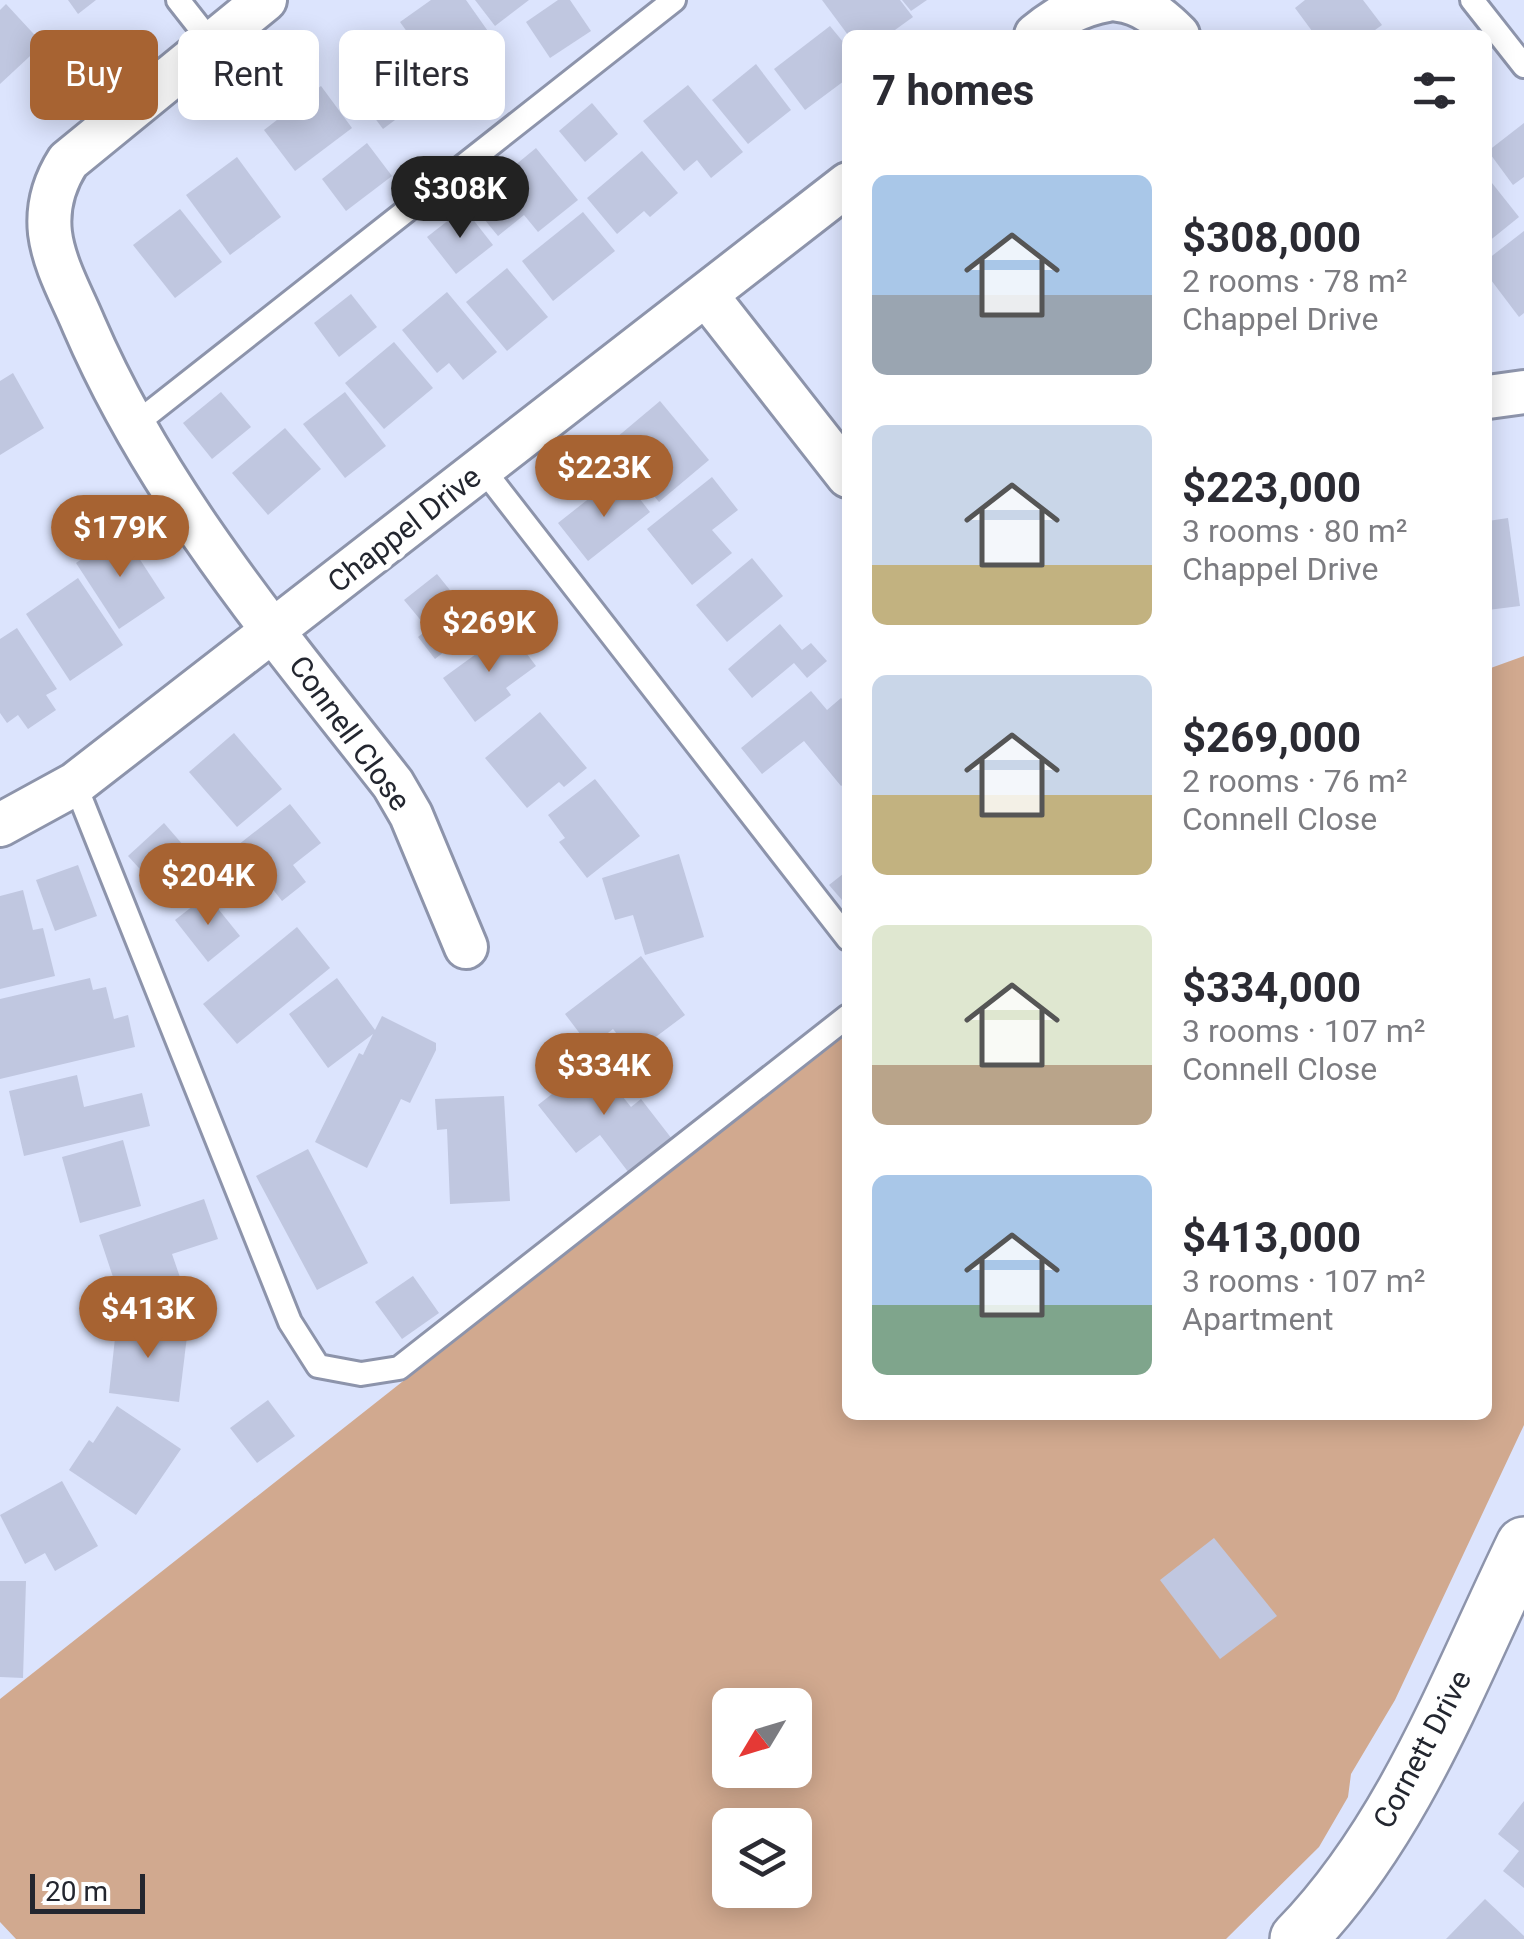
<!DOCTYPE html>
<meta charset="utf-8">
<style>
:root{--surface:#fff;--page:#f7f7f7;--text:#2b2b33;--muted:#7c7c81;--accent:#a76332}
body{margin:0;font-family:Roboto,sans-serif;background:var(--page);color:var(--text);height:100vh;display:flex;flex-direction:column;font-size:38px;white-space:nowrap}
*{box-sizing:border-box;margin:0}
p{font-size:32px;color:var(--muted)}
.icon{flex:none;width:55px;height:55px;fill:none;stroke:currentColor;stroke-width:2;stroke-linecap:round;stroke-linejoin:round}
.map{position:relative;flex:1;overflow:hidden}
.details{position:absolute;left:842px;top:30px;width:650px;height:1390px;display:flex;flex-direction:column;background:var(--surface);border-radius:15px;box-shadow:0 5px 25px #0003}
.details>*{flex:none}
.hud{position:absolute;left:30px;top:30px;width:662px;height:90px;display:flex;gap:20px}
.needle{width:65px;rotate:232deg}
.controls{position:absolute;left:712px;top:1688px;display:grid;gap:20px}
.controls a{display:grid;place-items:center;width:100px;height:100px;border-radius:15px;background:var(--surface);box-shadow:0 5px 25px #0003;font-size:50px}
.scale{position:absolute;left:30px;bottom:25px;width:115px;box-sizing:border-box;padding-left:10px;border:5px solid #23262f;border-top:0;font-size:28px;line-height:35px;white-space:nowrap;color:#23262f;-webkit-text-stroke:8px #fff;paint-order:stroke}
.price{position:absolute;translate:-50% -85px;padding:0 22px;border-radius:35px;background:var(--accent);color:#fff;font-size:32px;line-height:65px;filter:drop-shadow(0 2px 5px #0008)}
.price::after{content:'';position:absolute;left:50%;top:60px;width:30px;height:22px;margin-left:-15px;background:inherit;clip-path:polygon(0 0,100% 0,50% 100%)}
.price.current{background:#222;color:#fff}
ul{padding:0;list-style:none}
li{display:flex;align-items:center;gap:30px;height:250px;padding:0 30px}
li span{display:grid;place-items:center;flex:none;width:280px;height:200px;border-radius:15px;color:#555}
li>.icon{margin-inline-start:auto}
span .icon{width:120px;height:120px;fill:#fffc;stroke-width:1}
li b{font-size:42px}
h2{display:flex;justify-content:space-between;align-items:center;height:120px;padding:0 30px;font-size:42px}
.tag{padding:0 35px;border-radius:15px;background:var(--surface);box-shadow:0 5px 25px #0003;font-size:35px;line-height:90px}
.tag.current{background:var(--accent);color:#fff}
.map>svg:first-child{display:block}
.green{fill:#d1a98f;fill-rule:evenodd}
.building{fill:#c0c7e0}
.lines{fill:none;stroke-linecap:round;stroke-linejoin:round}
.service-casing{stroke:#8d94ab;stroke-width:28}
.minor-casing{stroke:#8d94ab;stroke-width:48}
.tertiary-casing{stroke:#8d94ab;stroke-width:60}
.service{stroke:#fff;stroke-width:22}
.minor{stroke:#fff;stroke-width:42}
.tertiary{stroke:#fff;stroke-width:55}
.labels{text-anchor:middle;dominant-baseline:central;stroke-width:10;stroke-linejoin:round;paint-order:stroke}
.street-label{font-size:30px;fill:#23262f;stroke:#fff}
</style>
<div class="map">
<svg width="1524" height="1939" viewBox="0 0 1524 1939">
<rect width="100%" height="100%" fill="#dce4fd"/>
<path class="green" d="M 1524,656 L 1524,1425 L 1395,1700 L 1351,1774 L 1348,1797 L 1319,1847 L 1226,1939 L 16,1939 L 0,1922 L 0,1699 L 847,1031 L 848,1415 L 1488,1415 L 1488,669 ZM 730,1705 L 795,1705 L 795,1770 L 730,1770 ZM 730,1825 L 795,1825 L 795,1890 L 730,1890 Z"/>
<g class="building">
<path d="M 68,0 L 96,0 L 78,14 Z"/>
<path d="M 431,0 L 466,0 L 497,44 L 444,83 L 400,22 Z"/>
<path d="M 475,0 L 529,0 L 495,26 Z"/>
<path d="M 558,0 L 570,0 L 591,31 L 550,58 L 526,22 Z"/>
<path d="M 822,0 L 900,0 L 913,17 L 888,35 L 848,35 Z"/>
<path d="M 902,0 L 927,0 L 911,11 Z"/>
<path d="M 1305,0 L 1363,0 L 1382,25 L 1368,35 L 1315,35 L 1295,8 Z"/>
<path d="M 6,4 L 43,44 L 0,84 L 0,10 Z"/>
<path d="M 830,26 L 848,48 L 848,78 L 805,110 L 774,69 Z"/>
<path d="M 388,44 L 427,96 L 383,129 L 344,77 Z"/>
<path d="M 756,64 L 791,110 L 748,144 L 712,100 Z"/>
<path d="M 688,85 L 743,152 L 711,178 L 697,160 L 684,171 L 643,121 Z"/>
<path d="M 321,86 L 352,128 L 295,171 L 264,130 Z"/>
<path d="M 592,103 L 618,134 L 585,162 L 559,131 Z"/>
<path d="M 1524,123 L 1524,177 L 1513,185 L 1488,151 Z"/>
<path d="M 367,143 L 392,176 L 346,211 L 322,179 Z"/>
<path d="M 536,148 L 578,200 L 538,232 L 524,215 L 498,236 L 470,202 Z"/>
<path d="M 642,151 L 678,193 L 650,217 L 644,211 L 617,234 L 587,198 Z"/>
<path d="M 237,157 L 281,217 L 230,255 L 186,195 Z"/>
<path d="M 1488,178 L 1519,217 L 1488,242 Z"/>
<path d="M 464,208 L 493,245 L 456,274 L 427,237 Z"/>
<path d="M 180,209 L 222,262 L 175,298 L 133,245 Z"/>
<path d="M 583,212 L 615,251 L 553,301 L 522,261 Z"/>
<path d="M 1524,231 L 1524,313 L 1519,317 L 1488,276 L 1488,259 Z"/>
<path d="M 507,268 L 548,317 L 507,351 L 466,302 Z"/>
<path d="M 447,292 L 497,352 L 463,380 L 449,363 L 437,373 L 402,330 Z"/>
<path d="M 351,294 L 377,327 L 339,357 L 314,323 Z"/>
<path d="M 394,342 L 433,388 L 384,429 L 345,383 Z"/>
<path d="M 13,373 L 44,428 L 0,455 L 0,381 Z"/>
<path d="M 221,392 L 251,427 L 212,459 L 183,423 Z"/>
<path d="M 345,392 L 386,446 L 345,478 L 303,424 Z"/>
<path d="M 660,401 L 709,460 L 659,502 L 610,443 Z"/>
<path d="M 285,428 L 321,469 L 268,515 L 232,473 Z"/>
<path d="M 712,477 L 738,510 L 712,530 L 732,553 L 692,585 L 647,529 Z"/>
<path d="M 625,480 L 650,512 L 588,561 L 558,523 L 596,493 L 601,499 Z"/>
<path d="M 1508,518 L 1520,606 L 1488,610 L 1488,521 Z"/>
<path d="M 122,532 L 165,598 L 119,629 L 76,563 Z"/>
<path d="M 752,558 L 783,596 L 727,642 L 696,605 Z"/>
<path d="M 437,574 L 478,625 L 435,659 L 418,637 L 428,629 L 404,600 Z"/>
<path d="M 78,578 L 123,645 L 70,681 L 26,614 Z"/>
<path d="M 780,624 L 802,650 L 811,643 L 827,661 L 807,678 L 794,663 L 752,698 L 728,669 Z"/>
<path d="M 17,628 L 57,689 L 46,695 L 56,710 L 28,729 L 18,715 L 7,723 L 0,713 L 0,639 Z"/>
<path d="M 509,630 L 536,666 L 506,688 L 511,695 L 475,722 L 443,678 Z"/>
<path d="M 811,691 L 827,710 L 841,698 L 848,706 L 848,781 L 841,786 L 804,741 L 762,774 L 741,748 Z"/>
<path d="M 540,712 L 587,768 L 564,787 L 559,782 L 527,808 L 485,758 Z"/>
<path d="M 234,733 L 282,789 L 237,827 L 189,772 Z"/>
<path d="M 595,779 L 640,836 L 587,878 L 559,842 L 565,838 L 548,815 Z"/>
<path d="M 290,804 L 321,843 L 293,865 L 306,882 L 282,901 L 238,845 Z"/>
<path d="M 164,823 L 196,860 L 160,891 L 128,856 Z"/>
<path d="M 679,854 L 704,937 L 645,955 L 633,915 L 615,920 L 602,878 Z"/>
<path d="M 78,865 L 97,916 L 55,931 L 36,880 Z"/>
<path d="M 848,870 L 848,907 L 829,885 Z"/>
<path d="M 23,890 L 33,930 L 43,928 L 55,976 L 0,989 L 0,896 Z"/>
<path d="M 207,895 L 240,936 L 208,962 L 175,920 Z"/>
<path d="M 297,927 L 330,968 L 237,1044 L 203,1004 Z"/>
<path d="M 641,956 L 685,1015 L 633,1054 L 613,1029 L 590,1047 L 565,1014 Z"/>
<path d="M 90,978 L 93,990 L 106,987 L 114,1019 L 128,1015 L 135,1047 L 0,1079 L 0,999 Z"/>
<path d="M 337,978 L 375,1030 L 382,1016 L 436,1043 L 436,1050 L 410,1103 L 401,1099 L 367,1168 L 315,1142 L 359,1053 L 363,1055 L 373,1034 L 328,1068 L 289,1014 Z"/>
<path d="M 594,1061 L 631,1107 L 641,1099 L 672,1139 L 629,1173 L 600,1135 L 576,1153 L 538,1105 Z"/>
<path d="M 77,1075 L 84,1107 L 142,1093 L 150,1126 L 24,1156 L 9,1091 Z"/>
<path d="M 504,1096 L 510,1201 L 450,1204 L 447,1129 L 437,1130 L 435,1099 Z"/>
<path d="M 123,1140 L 141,1206 L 80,1223 L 62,1157 Z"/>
<path d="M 308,1149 L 368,1263 L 317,1290 L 256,1176 Z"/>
<path d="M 204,1199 L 218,1239 L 172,1254 L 182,1283 L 122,1304 L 99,1235 Z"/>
<path d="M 413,1276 L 439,1313 L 402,1339 L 375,1302 Z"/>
<path d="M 117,1320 L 188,1328 L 179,1402 L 109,1393 Z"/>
<path d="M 268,1400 L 295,1436 L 257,1463 L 230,1428 Z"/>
<path d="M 117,1406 L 181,1449 L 136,1515 L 69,1470 L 89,1440 L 93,1443 Z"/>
<path d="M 62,1481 L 98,1546 L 55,1571 L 45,1553 L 25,1564 L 0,1515 Z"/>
<path d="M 1214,1538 L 1277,1616 L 1220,1659 L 1160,1580 Z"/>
<path d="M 0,1581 L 26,1581 L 23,1678 L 0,1677 Z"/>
<path d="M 1524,1801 L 1524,1888 L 1503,1871 L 1519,1851 L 1498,1834 Z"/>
<path d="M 1485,1899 L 1524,1936 L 1524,1939 L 1446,1939 Z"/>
</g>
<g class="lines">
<g class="service-casing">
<g id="service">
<path d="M 178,0 L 211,42"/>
<path d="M 1472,0 L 1524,66"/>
<path d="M 133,426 L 674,0"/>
<path d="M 482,468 L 848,939"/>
<path d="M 75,784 L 290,1322 L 318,1366 L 361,1374 L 399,1368 L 848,1016"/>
</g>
</g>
<g class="minor-casing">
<g id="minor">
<path d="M 265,0 L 68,161 C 54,183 47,206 50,233 C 54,265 72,296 84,325 C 158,497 279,638 393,784 L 411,815 L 466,947"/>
<path d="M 1118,0 C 1143,3 1161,18 1178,35"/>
<path d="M 1036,35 C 1058,17 1079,5 1107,0"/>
<path d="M 707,296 L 848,476"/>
<path d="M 1488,397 L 1524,392"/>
<path d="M 0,825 L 75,784 L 848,184"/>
</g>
</g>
<g class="tertiary-casing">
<path id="tertiary" d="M 1298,1939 C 1404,1830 1459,1679 1524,1545"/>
</g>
<use href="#service" class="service"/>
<use href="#minor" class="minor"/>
<use href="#tertiary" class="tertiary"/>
</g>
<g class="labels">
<g class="street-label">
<text transform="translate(404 529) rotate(-38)">Chappel Drive</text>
<text transform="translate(350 733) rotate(54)">Connell Close</text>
<text transform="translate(1422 1749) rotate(-62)">Cornett Drive</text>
</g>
</g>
</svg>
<div class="controls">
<a><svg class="needle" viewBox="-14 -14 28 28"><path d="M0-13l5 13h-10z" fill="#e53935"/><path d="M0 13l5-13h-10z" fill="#7c7c81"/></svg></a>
<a><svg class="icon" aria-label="layers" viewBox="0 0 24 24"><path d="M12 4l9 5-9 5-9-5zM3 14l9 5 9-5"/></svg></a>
</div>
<div class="scale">20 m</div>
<b class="price current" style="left:460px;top:241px">$308K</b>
<b class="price" style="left:604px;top:520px">$223K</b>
<b class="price" style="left:120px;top:580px">$179K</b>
<b class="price" style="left:489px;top:675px">$269K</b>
<b class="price" style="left:208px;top:928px">$204K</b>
<b class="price" style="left:604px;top:1118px">$334K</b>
<b class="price" style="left:148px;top:1361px">$413K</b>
<div class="hud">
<a class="tag current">Buy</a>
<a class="tag">Rent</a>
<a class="tag">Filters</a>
</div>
<section class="details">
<h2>7 homes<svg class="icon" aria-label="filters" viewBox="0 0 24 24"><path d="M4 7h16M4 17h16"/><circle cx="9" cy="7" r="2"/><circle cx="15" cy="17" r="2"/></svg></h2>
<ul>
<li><span style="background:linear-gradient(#a9c7e8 60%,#9aa5b1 0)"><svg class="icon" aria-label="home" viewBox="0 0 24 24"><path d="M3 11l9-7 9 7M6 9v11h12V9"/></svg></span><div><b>$308,000</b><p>2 rooms · 78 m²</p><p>Chappel Drive</p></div></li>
<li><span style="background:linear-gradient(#c9d6e8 70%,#c2b280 0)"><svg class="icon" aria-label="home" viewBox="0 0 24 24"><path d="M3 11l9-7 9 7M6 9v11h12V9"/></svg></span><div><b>$223,000</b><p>3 rooms · 80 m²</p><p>Chappel Drive</p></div></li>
<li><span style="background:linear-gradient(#c9d6e8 60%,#c2b280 0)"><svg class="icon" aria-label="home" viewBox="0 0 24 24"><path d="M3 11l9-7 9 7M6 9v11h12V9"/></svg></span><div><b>$269,000</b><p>2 rooms · 76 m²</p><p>Connell Close</p></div></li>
<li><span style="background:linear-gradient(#dfe7d0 70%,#b9a48a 0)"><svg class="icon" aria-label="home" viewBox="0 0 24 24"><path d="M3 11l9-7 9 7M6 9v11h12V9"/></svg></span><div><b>$334,000</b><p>3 rooms · 107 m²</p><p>Connell Close</p></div></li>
<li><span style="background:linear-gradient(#a9c7e8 65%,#7fa58c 0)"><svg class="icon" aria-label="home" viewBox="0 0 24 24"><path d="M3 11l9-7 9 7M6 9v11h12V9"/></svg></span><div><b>$413,000</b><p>3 rooms · 107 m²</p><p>Apartment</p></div></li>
</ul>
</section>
</div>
